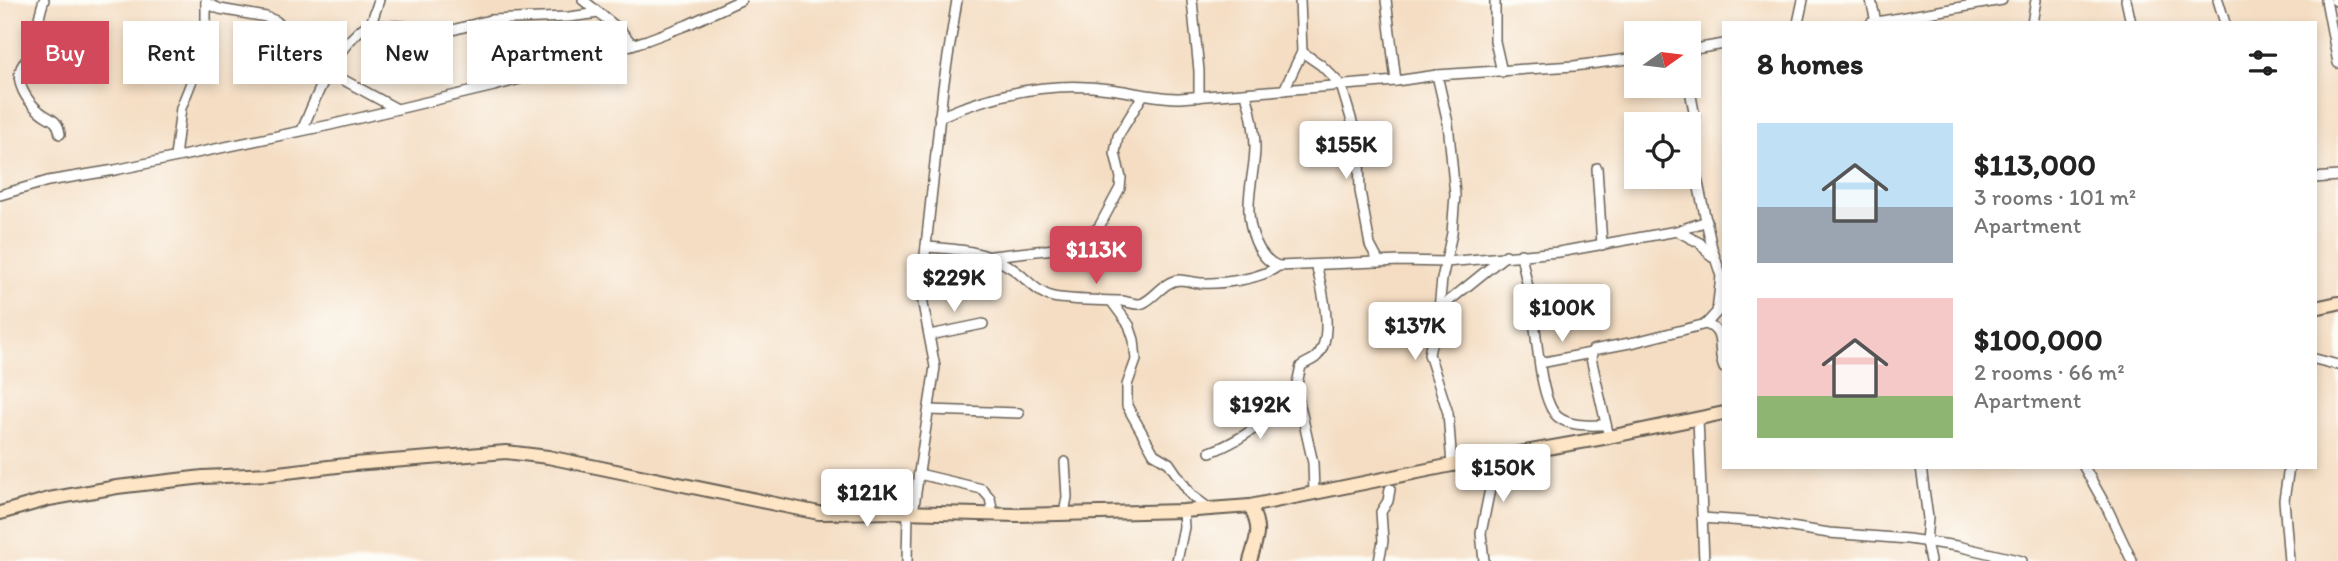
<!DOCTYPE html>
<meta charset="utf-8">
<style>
:root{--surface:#fff;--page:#f2f2f2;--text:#222;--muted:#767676;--accent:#d1495b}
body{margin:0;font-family:Itim,sans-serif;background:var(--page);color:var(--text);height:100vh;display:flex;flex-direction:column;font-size:26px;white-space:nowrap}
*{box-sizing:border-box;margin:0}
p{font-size:23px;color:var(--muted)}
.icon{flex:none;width:38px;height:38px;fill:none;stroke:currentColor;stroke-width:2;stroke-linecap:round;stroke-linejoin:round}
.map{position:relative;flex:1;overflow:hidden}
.sheet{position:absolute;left:1722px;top:21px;width:595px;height:448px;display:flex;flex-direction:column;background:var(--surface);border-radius:0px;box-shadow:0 4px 10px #0003}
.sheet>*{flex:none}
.banner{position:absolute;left:21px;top:21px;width:665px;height:63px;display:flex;gap:14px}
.needle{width:46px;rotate:76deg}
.fabs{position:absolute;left:1624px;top:21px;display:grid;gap:14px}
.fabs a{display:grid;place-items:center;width:77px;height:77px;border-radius:0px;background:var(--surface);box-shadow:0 4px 10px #0003;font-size:35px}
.price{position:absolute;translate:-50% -60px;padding:0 16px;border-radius:7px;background:#fff;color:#222;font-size:23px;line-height:46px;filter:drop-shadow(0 2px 4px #0008)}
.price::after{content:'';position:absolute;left:50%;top:42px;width:21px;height:16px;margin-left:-10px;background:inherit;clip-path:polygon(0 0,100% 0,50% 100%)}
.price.active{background:var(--accent);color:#fff}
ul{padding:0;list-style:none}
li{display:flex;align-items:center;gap:21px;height:175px;padding:0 35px}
li span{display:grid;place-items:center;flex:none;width:196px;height:140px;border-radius:0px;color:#555}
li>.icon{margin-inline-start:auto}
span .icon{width:84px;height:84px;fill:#fffc;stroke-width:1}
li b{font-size:30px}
h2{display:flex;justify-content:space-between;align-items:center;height:84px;padding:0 35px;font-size:30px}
.tag{padding:0 24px;border-radius:0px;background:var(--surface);box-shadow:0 4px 10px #0003;font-size:24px;line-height:63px}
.tag.active{background:var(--accent);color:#fff}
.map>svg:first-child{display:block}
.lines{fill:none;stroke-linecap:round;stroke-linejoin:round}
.street-casing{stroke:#686056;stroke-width:12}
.secondary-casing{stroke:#686056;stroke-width:16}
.street{stroke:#fff;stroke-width:9}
.secondary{stroke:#fde5c5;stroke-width:12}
</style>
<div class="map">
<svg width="2338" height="561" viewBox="0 0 2338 561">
<rect width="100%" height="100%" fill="#fdfcf7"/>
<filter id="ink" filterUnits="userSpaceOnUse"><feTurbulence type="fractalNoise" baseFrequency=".0143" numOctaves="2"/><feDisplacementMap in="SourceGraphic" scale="14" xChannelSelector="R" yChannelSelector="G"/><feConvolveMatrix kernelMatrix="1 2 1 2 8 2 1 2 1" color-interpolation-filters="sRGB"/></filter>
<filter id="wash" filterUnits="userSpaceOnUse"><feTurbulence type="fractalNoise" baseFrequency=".00686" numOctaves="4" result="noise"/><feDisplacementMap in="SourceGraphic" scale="28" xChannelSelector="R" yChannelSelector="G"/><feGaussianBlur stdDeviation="1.57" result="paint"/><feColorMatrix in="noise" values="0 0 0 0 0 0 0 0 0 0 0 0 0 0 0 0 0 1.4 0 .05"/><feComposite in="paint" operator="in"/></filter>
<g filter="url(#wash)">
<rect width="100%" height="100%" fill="#f4ddc2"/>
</g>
<g filter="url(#ink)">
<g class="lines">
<g class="street-casing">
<g id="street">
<path d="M 44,0 C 38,16 37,32 33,49 C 31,56 24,61 21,68 C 15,83 27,101 39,111 C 49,120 58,118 60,134"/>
<path d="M 583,0 L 621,31 L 632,44"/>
<path d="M 1192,0 L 1199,71 L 1199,97"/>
<path d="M 1386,0 L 1396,81"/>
<path d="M 1495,0 L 1495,41 L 1502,72"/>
<path d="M 1871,0 L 1876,22"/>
<path d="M 2126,0 L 2131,23"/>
<path d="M 2218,0 L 2225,23"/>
<path d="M 2326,0 L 2338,63"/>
<path d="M 2335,0 L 2338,2"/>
<path d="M 206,3 L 220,9 L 266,17 L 276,21 L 290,34 L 312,39 L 341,52"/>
<path d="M 1798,23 L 1803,0"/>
<path d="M 1871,23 L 2002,0"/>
<path d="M 2032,23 L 2036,0"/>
<path d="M 371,24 L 379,0"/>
<path d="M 1689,50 L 1724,44"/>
<path d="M 1302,52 L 1321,65 L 1341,85 L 1353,125 L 1359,158 L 1360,191 L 1370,245 L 1379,262"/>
<path d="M 329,72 L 397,109"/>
<path d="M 1437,75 L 1448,123 L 1455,195 L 1452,233 L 1442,279 L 1439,309 L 1429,354 L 1448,413 L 1452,465"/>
<path d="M 1689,79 L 1693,50"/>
<path d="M 1284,90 L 1302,52 L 1300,0"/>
<path d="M 1246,94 C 1251,111 1255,129 1255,147 C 1255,167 1249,186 1249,206 C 1248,227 1257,258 1278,266 L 1401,261 L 1446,262 L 1559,252 L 1677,231 L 1707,221"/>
<path d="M 939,117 C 992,94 1052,81 1110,89 C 1134,92 1156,98 1180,98 L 1396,81 L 1437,75 L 1574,66 L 1636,58"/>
<path d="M 302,130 C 317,95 334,48 367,25 L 401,26 L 445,32 L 490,20 L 569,17 L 599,13"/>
<path d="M 175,157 L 181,108 L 202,55 L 206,29 L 206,0"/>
<path d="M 1597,168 L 1602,245"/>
<path d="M 2315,178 L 2338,176"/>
<path d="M 0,195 L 48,181 L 115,170 L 330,125 L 494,86 L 553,70 L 647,40 L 687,25 L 741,0"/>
<path d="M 1677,231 L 1700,243 L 1712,257"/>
<path d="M 926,247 C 957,249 987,251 1013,269 C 1026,278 1037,293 1053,297 C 1075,301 1100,300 1122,301 C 1129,302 1137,306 1143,303 C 1156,297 1164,281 1179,280 C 1186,280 1194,283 1201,283 C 1222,284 1262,279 1278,266"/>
<path d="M 1521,254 C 1524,272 1529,289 1532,307 C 1537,331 1539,402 1558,417 C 1571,427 1590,425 1606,425"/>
<path d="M 992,256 L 1063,248 L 1088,236 L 1099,227 L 1120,188 L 1121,178 L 1115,153 L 1118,136 L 1143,95"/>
<path d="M 1112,302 L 1129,325 L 1134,340 L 1136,360 L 1127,385 L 1127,406 L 1154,454 L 1169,463 L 1191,495 L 1210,509"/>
<path d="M 1439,309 L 1506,255"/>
<path d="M 1706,324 C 1727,332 1716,350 1724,368"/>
<path d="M 930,335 L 983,324"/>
<path d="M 2315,359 L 2338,365"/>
<path d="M 1540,363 L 1591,353"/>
<path d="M 929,410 L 1019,413"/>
<path d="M 1698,419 L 1704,561"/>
<path d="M 1609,437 L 1591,358 L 1593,350 L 1635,342 L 1706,324 L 1717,312 L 1721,276 L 1712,248 L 1696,174 L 1695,117 L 1689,85"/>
<path d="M 1210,452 C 1242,441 1268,417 1298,401"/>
<path d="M 1482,459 L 1492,479 L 1481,533 L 1484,561"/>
<path d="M 1921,467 L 1928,518 L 1926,542 L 1930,561"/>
<path d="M 2084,467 L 2108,510 L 2132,561"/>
<path d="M 919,474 L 982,489 L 990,498 L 993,514"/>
<path d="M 1314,493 L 1313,463 L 1296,388 L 1301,366 C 1305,363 1311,361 1315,358 C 1336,340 1322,287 1316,265"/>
<path d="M 913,512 L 935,367 L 923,304 L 922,283 L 943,88 L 957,0"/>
<path d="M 1064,514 L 1067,497 L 1065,462"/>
<path d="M 1702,518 L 1759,522 L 1829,533 L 1908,539 L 1957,546 L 2022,561"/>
<path d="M 907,561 L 908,513"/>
<path d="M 1177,561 L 1184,527 L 1183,511"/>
<path d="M 1379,561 L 1383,541 L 1381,512 L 1388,501 L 1390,489"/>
<path d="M 2289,561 L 2284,500 L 2289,467"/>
</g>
</g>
<g class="secondary-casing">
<g id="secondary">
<path d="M 2315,308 L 2338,303"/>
<path d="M 1250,506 C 1262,530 1257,537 1250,561"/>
<path d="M 0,513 L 49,499 L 117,487 L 203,477 L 270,474 L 354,464 L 506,452 L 548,457 L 819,513 L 901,512 L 1017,515 L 1183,511 L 1250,506 L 1452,465 L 1609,437 L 1724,413"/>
</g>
</g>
<use href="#street" class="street"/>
<use href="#secondary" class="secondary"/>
</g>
</g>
</svg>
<div class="fabs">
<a><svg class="needle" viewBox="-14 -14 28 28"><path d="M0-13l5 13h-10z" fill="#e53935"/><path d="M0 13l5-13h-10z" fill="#767676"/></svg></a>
<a><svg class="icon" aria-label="locate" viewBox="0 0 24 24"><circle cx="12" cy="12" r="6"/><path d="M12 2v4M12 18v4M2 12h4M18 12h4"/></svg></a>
</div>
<b class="price" style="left:1346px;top:181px">$155K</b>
<b class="price active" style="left:1096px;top:286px">$113K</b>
<b class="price" style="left:954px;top:314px">$229K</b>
<b class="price" style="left:1562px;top:344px">$100K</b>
<b class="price" style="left:1415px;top:362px">$137K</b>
<b class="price" style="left:1260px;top:441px">$192K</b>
<b class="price" style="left:1503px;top:504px">$150K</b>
<b class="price" style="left:867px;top:529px">$121K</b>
<div class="banner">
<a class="tag active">Buy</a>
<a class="tag">Rent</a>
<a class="tag">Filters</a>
<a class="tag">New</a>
<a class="tag">Apartment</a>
</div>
<section class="sheet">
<h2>8 homes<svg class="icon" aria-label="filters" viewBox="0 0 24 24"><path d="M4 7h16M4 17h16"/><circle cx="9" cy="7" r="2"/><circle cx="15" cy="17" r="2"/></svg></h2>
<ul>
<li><span style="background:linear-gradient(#bfe0f5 60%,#9aa5b1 0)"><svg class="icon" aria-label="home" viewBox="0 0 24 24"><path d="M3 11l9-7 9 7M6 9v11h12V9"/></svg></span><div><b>$113,000</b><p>3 rooms · 101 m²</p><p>Apartment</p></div></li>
<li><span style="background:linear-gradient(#f6c9c9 70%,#8fb573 0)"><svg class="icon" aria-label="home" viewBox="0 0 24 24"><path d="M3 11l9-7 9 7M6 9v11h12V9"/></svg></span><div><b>$100,000</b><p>2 rooms · 66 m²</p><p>Apartment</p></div></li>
</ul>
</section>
</div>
